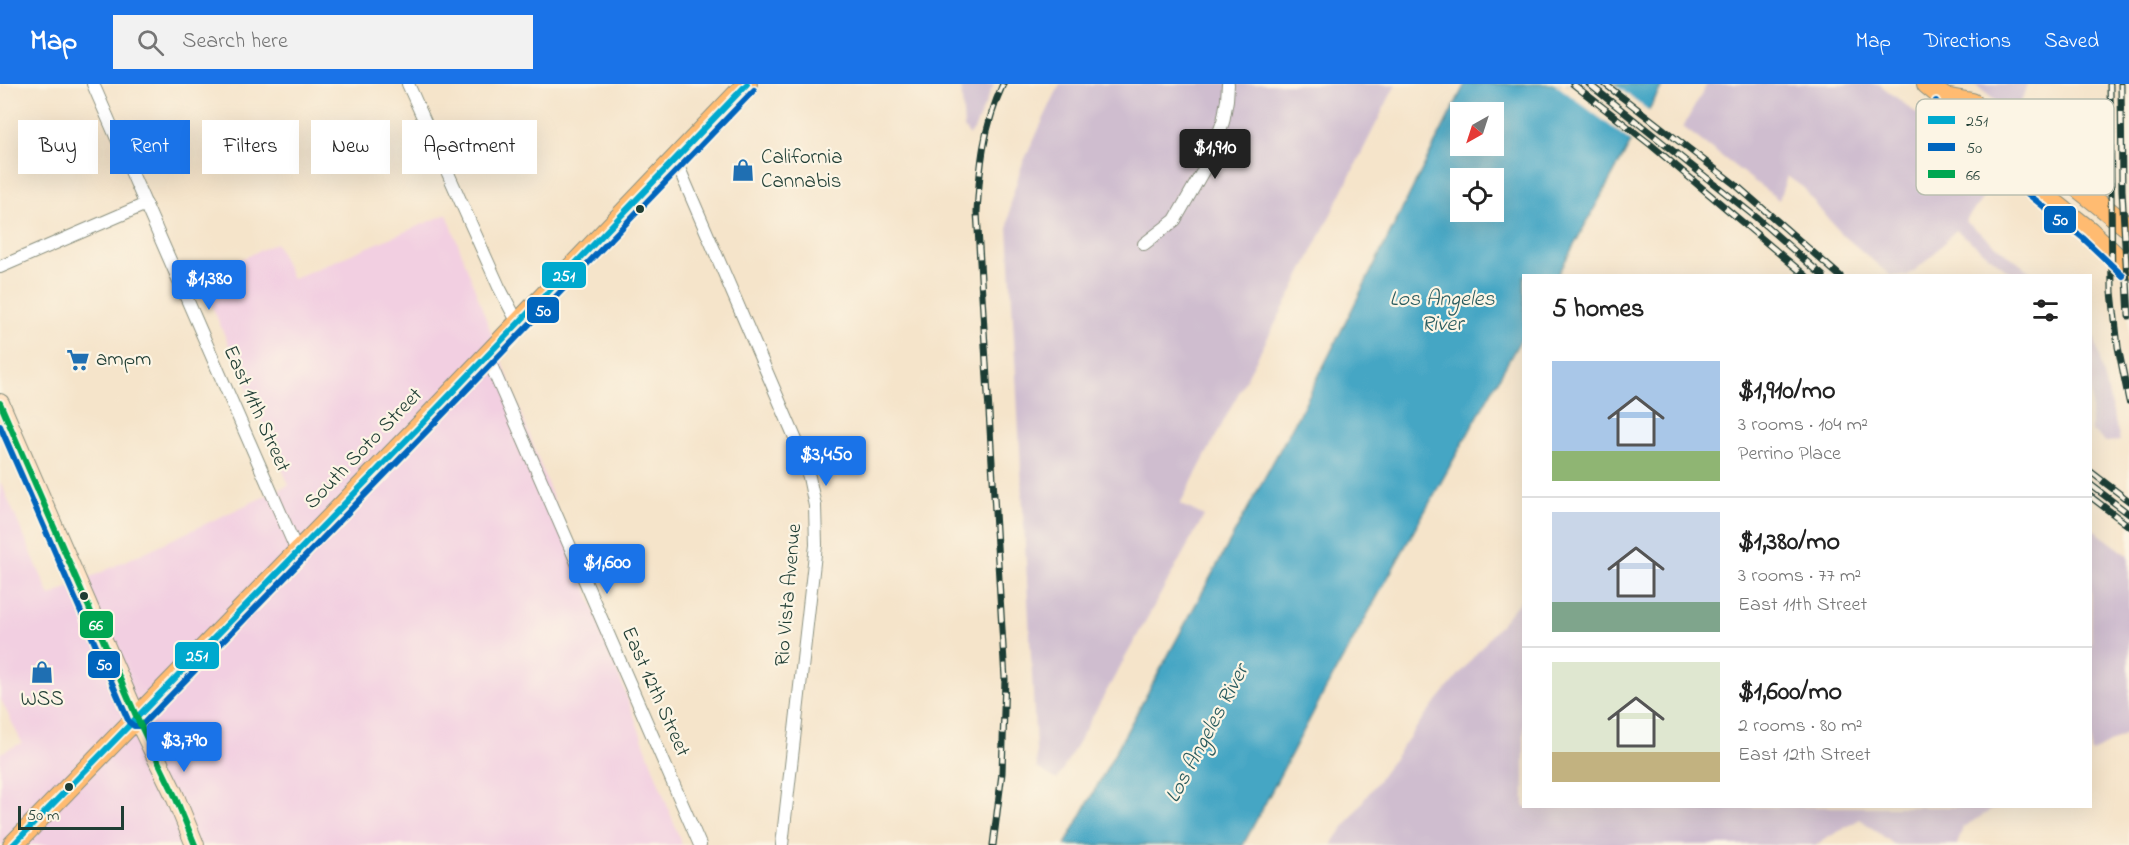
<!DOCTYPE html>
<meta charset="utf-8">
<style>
:root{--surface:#fff;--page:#f2f2f2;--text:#222;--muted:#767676;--line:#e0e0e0;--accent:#1a73e8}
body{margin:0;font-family:"Indie Flower",sans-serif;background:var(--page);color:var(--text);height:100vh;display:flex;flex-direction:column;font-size:22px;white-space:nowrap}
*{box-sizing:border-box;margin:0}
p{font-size:20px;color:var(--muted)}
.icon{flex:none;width:33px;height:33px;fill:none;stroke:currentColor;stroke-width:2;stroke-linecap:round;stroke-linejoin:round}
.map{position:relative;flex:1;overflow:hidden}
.side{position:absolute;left:1522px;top:190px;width:570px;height:534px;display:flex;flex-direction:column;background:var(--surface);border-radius:0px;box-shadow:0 6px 24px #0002}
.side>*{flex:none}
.guide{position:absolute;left:18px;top:36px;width:570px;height:54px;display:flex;gap:12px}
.needle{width:39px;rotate:219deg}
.buttons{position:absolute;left:1450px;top:18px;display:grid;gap:12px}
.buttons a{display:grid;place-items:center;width:54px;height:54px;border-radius:0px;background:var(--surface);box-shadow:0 6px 24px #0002;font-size:30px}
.scale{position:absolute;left:18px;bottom:15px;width:106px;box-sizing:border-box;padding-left:6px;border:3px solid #1f3d34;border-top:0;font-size:16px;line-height:21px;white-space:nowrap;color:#1f3d34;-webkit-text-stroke:4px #fcf5e5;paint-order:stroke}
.price{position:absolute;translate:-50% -51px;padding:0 14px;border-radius:6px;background:var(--accent);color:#fff;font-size:20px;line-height:39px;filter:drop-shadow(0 2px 3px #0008)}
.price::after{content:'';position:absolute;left:50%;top:36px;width:18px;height:14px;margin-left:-9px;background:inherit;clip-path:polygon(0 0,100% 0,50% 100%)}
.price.selected{background:#222;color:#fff}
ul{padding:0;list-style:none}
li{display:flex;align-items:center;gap:18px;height:150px;padding:0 30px}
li+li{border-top:2px solid var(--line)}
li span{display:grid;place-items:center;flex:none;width:168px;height:120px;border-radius:0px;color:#555}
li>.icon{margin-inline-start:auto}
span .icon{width:72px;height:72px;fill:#fffc;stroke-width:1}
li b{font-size:26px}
h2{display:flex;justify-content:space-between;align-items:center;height:72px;padding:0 30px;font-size:26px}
.tag{padding:0 21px;border-radius:0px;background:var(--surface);box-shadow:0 6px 24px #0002;font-size:21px;line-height:54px}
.tag.selected{background:var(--accent);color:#fff}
header{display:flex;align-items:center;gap:36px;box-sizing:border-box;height:84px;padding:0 30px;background:var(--accent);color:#fff}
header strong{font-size:28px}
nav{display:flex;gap:33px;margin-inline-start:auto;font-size:21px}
.search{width:420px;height:54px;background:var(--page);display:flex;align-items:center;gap:15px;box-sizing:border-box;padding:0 21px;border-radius:0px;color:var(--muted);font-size:22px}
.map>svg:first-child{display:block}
.built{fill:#f2cfe1}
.industrial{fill:#cfbdcf}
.water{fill:#44a6c4;stroke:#32727c;stroke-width:1.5;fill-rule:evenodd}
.pier{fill:#f5e4ca}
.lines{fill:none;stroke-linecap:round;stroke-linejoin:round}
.minor-casing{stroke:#8a907f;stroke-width:14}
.secondary-casing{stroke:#8a907f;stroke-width:20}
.primary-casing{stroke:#8a907f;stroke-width:22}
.minor{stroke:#fff;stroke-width:12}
.secondary{stroke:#ffe4c6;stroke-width:18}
.primary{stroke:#ffbb71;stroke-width:20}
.rail-casing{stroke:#1f3d34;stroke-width:7}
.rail{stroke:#fcf5e5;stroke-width:4.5;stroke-dasharray:14;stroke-linecap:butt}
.bus-1-casing{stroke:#fcf5e5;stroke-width:10}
.bus-2-casing{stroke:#fcf5e5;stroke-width:10}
.bus-3-casing{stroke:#fcf5e5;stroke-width:10}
.bus-1{stroke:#00a9ce;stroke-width:6}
.bus-2{stroke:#0065bd;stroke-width:6}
.bus-3{stroke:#00a651;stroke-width:6}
.bus-dot{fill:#1f3d34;stroke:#fcf5e5;stroke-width:2}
.labels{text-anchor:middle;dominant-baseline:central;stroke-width:4.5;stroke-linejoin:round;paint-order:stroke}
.poi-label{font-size:21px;fill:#1f3d34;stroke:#fcf5e5;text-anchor:start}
.street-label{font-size:21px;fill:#1f3d34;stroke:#fcf5e5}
.water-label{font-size:22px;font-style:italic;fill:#2a5c5f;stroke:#fcf5e5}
.key{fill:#fcf5e5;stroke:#babeb0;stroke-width:1.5}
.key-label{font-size:16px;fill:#1f3d34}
.line-badge{stroke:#fcf5e5;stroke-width:2}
.badge-label{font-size:16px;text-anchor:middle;font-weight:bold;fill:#fff}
</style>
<header>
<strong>Map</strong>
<div class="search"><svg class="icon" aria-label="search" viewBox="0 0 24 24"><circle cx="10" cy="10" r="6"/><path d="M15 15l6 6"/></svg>Search here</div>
<nav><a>Map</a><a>Directions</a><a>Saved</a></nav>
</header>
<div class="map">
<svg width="2129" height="761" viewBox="0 0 2129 761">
<rect width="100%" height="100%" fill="#fcf5e5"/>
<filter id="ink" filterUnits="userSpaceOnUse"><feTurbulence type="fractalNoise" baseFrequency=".0167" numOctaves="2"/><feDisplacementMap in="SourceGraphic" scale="12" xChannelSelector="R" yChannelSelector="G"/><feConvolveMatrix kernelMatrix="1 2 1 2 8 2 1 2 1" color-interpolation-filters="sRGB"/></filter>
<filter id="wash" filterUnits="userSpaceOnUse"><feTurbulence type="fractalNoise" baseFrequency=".008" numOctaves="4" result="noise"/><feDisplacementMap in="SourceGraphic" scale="24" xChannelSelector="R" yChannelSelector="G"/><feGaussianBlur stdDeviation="1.35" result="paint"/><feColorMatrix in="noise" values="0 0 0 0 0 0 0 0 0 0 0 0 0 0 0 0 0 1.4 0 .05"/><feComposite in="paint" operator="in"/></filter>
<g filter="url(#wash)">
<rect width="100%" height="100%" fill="#f5e4ca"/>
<path class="built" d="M 447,130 L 682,761 L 0,761 L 0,669 L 22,659 L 0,614 L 0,397 L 50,512 L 289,401 L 200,194 L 276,159 L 292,195 Z"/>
<g class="industrial">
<path d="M 961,0 L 994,0 L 974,46 L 969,51 L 964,44 Z"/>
<path d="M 1060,0 L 1396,0 L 1293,206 L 1180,420 L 1204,432 L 1057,696 L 1037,684 L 1008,143 L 1011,116 L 1022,81 Z"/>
<path d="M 1707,0 L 1879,0 L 1984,82 L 1974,94 L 1989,106 L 1965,137 L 2035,192 L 2015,192 L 1956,146 L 1930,174 L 1914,187 L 1906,192 L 1891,192 L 1843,151 L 1821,127 L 1804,104 L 1787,92 L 1779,116 L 1683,43 Z"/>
<path d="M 1974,0 L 2027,0 L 2016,33 Z"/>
<path d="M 2091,240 L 2120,357 L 2106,358 L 2091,347 Z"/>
<path d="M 2091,444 L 2129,472 L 2129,648 L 2091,669 Z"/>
<path d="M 1524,512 L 1524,723 L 1997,723 L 1963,743 L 1957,761 L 1895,761 L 1860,735 L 1815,761 L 1331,761 L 1427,629 Z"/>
</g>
<path class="water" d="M 1465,0 L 1663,0 L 1557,192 L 1524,192 L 1524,249 L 1322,612 L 1243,761 L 1065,761 L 1303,323 ZM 1461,28 L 1494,28 L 1494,62 L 1461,62 ZM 1461,94 L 1494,94 L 1494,128 L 1461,128 Z"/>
<path class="pier" d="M 1555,0 L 1614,0 L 1651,28 L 1634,60 Z"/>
</g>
<g filter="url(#ink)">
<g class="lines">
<g class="minor-casing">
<g id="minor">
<path d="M 93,0 L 297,467"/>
<path d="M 408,0 L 499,203 L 518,239"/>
<path d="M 675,75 L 796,356 L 809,393 L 815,422 L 816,461 L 782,761"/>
<path d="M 1144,160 L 1175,136 L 1207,80 L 1223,38 L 1227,16 L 1228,0"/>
<path d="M 0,183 L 146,120"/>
<path d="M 487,272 L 700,761"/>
</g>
</g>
<g class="secondary-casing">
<path id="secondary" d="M 0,319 L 137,634 L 174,710 L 195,761"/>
</g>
<g class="primary-casing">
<g id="primary">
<path d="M 1927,0 L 1944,14 L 1972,19 L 2129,144"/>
<path d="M 1944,14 L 1955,41 L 2089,147 L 2129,185"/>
<path d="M 13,761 L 419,343 L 747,0"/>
</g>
</g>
<use href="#minor" class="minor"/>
<use href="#secondary" class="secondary"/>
<use href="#primary" class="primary"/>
<g class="rail-casing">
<g id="rail">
<path d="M 1573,0 L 1651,61 L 1806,192"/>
<path d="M 1589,0 L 1757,134 L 1823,192"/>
<path d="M 1605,0 L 1737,102 L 1840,192"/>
<path d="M 2110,0 L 2112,208 L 2118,263 L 2129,317"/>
<path d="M 2121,0 L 2122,106 L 2129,232"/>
<path d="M 2091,388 L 2129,417"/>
<path d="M 2091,401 L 2129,430"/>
<path d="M 2091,413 L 2129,442"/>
<path d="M 993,761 L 1002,689 L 1005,595 L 977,128 C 980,81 983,44 1003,0"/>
</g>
</g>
<use href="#rail" class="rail"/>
<g class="bus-1-casing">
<path id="bus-1" d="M 13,761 L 419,343 L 747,0"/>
</g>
<g class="bus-2-casing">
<g id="bus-2">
<path d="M 1936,17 L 1949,47 L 2083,154 L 2123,192"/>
<path d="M 0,342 L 129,638 L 134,642 L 141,642 L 425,349 L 754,6"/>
</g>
</g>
<g class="bus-3-casing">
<path id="bus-3" d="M 0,319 L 137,634 L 174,710 L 195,761"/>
</g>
<use href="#bus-1" class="bus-1"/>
<use href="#bus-2" class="bus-2"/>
<use href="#bus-3" class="bus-3"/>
</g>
</g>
<defs>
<g id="shop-bare" transform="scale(1.8)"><path d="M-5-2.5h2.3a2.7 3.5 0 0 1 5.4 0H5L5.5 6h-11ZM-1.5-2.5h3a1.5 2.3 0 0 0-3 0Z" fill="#1f6fb2" stroke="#fcf5e5" stroke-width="2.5" paint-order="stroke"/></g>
<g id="supermarket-bare" transform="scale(1.8)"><path d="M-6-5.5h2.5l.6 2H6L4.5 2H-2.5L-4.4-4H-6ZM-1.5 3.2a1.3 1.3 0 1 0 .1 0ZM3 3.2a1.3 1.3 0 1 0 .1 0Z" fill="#1f6fb2" stroke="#fcf5e5" stroke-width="2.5" paint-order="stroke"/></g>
</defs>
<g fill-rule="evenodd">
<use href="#shop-bare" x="743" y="86"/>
<use href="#supermarket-bare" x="78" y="276"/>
<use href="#shop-bare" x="42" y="588"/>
</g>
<g class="bus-dot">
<circle cx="640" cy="125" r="5"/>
<circle cx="84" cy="512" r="5"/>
<circle cx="69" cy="703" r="5"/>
</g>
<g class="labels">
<g class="poi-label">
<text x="761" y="74">California<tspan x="761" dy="24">Cannabis</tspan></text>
<text x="96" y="276">ampm</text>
<text x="42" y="616" text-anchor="middle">WSS</text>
</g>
<g class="street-label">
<text transform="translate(256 325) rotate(66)">East 11th Street</text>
<text transform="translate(364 365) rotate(-46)">South Soto Street</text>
<text transform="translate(789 511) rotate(-85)">Rio Vista Avenue</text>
<text transform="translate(655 608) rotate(66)">East 12th Street</text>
</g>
<g class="water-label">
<text x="1442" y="216">Los Angeles<tspan x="1442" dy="25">River</tspan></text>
<text transform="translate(1208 650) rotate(-62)">Los Angeles River</text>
</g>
</g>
<rect x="1916" y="15" width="198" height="96" rx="9" class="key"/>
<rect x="1928" y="32" width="27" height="8" fill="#00a9ce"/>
<rect x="1928" y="59" width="27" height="8" fill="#0065bd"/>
<rect x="1928" y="86" width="27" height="8" fill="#00a651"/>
<g class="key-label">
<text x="1966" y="42">251</text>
<text x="1966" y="69">50</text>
<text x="1966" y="96">66</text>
</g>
<g class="line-badge">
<rect x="2043" y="121" width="34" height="29" rx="6" fill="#0065bd"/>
<rect x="541" y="177" width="46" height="28" rx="6" fill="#00a9ce"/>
<rect x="526" y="212" width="34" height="28" rx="6" fill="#0065bd"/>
<rect x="79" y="526" width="35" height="29" rx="6" fill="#00a651"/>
<rect x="174" y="557" width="46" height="29" rx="6" fill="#00a9ce"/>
<rect x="87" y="566" width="34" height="29" rx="6" fill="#0065bd"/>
</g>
<g class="badge-label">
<text x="2060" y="141">50</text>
<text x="564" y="197">251</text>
<text x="543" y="232">50</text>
<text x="96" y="546">66</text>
<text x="197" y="577">251</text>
<text x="104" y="586">50</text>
</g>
</svg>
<div class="buttons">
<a><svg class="needle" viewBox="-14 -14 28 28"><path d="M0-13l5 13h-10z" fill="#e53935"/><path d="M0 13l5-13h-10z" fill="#767676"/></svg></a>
<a><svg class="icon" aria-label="locate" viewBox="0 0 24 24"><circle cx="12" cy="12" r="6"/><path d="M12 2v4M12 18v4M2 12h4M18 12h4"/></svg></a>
</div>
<div class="scale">50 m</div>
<b class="price selected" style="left:1215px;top:96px">$1,910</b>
<b class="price" style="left:209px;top:227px">$1,380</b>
<b class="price" style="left:826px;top:403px">$3,450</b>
<b class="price" style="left:607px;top:511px">$1,600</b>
<b class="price" style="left:184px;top:689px">$3,790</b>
<div class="guide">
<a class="tag">Buy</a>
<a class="tag selected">Rent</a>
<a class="tag">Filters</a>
<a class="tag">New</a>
<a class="tag">Apartment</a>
</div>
<section class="side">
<h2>5 homes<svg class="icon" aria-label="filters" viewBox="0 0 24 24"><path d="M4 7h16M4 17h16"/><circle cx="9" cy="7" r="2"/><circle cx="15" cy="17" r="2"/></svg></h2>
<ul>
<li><span style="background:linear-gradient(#a9c7e8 75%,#8fb573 0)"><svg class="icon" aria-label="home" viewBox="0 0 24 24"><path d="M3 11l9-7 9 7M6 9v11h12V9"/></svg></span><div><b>$1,910/mo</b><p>3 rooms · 104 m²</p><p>Perrino Place</p></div></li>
<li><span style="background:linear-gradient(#c9d6e8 75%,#7fa58c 0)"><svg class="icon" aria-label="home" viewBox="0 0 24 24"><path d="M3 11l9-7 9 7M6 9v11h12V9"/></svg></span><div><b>$1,380/mo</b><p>3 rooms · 77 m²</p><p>East 11th Street</p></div></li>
<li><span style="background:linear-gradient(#dfe7d0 75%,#c2b280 0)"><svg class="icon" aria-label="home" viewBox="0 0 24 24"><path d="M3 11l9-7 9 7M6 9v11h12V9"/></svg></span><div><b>$1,600/mo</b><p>2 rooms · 80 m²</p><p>East 12th Street</p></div></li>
</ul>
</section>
</div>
